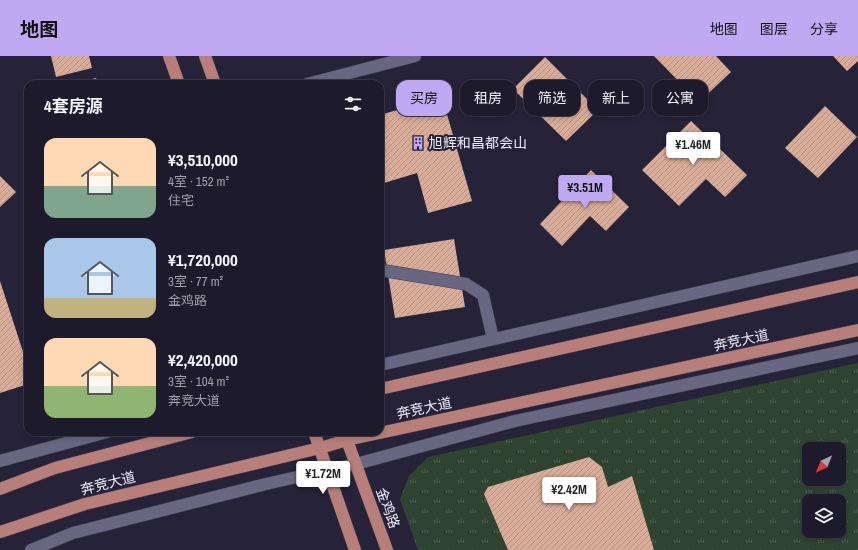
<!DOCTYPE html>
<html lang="zh">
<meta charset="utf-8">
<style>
:root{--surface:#1c1a2b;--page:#292737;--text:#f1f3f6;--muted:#a0a1a9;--line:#3a3847;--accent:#c1a8f3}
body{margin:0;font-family:"Archivo Narrow","Noto Sans SC",sans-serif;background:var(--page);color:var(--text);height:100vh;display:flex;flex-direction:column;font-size:15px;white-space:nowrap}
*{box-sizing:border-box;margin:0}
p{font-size:13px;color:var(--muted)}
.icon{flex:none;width:22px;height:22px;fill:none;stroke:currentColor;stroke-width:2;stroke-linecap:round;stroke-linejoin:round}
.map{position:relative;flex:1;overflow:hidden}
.sheet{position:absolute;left:24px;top:24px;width:360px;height:356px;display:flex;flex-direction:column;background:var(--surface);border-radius:12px;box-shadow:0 2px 6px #0003,0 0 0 1px var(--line)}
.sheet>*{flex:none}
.banner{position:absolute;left:396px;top:24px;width:380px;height:36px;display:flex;gap:8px}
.needle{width:26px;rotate:223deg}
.tools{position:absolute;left:802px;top:386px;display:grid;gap:8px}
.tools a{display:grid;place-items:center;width:44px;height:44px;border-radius:8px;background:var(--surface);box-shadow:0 2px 6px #0003,0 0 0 1px var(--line);font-size:20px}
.price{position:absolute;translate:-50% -34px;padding:0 9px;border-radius:4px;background:#fff;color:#222;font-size:13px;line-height:26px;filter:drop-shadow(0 1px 2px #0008)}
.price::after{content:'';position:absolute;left:50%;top:24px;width:12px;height:9px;margin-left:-6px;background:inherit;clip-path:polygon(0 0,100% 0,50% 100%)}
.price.current{background:var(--accent);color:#111}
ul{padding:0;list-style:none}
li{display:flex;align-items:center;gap:12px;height:100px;padding:0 20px}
li span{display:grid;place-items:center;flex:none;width:112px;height:80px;border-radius:12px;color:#555}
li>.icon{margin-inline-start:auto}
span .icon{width:48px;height:48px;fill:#fffc;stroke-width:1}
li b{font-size:17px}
h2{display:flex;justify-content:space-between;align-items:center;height:48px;padding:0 20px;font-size:17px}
.pill{padding:0 14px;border-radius:12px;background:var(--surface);box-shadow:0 2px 6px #0003,0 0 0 1px var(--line);font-size:14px;line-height:36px}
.pill.current{background:var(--accent);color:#111}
header{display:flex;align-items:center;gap:24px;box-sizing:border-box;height:56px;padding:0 20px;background:var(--accent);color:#111}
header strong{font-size:19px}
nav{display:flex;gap:22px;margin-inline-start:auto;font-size:14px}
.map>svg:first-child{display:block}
.grass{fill:url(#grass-tufts);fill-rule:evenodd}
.building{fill:url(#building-hatch)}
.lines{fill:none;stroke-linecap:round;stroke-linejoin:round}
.minor-casing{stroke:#403d50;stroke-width:13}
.major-casing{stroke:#403d50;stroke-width:13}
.minor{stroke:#686680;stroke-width:12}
.major{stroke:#b87f7a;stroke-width:12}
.labels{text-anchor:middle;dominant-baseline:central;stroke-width:4;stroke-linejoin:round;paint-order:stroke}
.poi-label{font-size:14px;fill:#ecebfa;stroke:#262339;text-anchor:start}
.street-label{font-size:14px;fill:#ecebfa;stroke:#262339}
</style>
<header>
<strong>地图</strong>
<nav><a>地图</a><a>图层</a><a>分享</a></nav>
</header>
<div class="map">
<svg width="858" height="494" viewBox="0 0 858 494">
<defs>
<pattern id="grass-tufts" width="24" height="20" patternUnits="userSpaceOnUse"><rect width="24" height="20" fill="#2e4430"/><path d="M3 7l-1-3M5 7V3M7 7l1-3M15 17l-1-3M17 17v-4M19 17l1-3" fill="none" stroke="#4c5f4f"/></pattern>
<pattern id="building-hatch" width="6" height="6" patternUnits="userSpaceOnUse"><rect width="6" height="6" fill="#d8ac97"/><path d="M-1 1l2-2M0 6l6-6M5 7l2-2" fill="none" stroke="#b49284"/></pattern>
</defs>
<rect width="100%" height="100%" fill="#262339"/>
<path class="grass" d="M 858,307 L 858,494 L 418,494 L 400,443 L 409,420 L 428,401 ZM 809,393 L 839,393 L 839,423 L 809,423 ZM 809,445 L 839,445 L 839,475 L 809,475 Z"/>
<g class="building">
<path d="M 51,0 L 89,0 L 92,12 L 56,21 Z"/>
<path d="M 654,0 L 716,0 L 731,16 L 699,46 Z"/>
<path d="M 833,0 L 858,0 L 858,5 L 847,15 Z"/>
<path d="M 545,1 L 598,54 L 566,85 L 513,33 Z"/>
<path d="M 96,22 L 98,28 L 75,28 L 75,27 Z"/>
<path d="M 442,41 L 472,145 L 428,157 L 417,117 L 384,127 L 380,114 L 380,59 Z"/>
<path d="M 825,50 L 857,81 L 818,122 L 785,92 Z"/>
<path d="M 691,65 L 747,119 L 725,141 L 706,123 L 679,150 L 642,114 Z"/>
<path d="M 591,114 L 629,151 L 606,175 L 590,160 L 562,190 L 540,168 Z"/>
<path d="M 0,120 L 16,136 L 0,151 Z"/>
<path d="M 454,183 L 465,251 L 395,262 L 384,194 Z"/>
<path d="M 0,225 L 28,311 L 28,328 L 0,337 Z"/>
<path d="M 589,401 L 602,411 L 608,431 L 632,420 L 654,494 L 508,494 L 484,438 L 488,431 Z"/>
</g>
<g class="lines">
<g class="minor-casing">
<g id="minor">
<path d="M 307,28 L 415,0"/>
<path d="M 380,214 L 466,228 L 483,239 L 493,283"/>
<path d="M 380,309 L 858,200"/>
<path d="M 0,405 L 107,376"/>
<path d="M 31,494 L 73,477 L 270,427 L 356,408 L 515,365 L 858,292"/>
</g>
</g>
<g class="major-casing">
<g id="major">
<path d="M 169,0 L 179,28"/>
<path d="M 205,0 L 215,28"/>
<path d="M 380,333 L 858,226"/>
<path d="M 314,376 L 355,494"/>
<path d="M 344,376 L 387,494"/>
<path d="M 0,433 L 55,412 L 192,376"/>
<path d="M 0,476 L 85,448 L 320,392 L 347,384 L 858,274"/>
</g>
</g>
<use href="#minor" class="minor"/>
<use href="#major" class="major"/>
</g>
<defs>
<g id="building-bare" transform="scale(1.08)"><path d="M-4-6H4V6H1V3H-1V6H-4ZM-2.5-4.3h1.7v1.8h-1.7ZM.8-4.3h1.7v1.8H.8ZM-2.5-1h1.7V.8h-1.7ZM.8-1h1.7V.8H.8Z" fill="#c1a8f3" stroke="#262339" stroke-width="2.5" paint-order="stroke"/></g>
</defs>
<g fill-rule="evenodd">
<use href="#building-bare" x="418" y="87"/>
</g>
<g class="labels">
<g class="poi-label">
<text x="429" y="87">旭辉和昌都会山</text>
</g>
<g class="street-label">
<text transform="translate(741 284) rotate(-12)">奔竞大道</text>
<text transform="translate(424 352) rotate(-12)">奔竞大道</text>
<text transform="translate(108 427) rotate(-14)">奔竞大道</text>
<text transform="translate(388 452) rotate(70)">金鸡路</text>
</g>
</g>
</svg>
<div class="tools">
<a><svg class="needle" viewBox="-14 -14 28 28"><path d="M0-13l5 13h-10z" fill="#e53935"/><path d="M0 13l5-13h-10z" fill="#a0a1a9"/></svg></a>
<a><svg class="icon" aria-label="layers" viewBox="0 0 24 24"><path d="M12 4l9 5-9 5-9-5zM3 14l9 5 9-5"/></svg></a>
</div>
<b class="price" style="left:693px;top:110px">¥1.46M</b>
<b class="price current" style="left:585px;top:153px">¥3.51M</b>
<b class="price" style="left:323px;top:439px">¥1.72M</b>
<b class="price" style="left:569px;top:455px">¥2.42M</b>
<div class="banner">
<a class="pill current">买房</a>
<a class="pill">租房</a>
<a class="pill">筛选</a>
<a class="pill">新上</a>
<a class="pill">公寓</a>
</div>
<section class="sheet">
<h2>4套房源<svg class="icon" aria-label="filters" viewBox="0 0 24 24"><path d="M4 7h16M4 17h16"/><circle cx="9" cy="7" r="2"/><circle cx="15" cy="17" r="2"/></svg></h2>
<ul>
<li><span style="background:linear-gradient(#ffd9b3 60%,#7fa58c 0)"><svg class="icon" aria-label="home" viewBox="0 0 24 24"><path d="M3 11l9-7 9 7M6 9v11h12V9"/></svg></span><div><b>¥3,510,000</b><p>4室 · 152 m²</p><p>住宅</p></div></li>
<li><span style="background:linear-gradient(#a9c7e8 75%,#c2b280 0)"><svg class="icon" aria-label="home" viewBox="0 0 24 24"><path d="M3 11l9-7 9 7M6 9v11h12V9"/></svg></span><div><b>¥1,720,000</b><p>3室 · 77 m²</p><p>金鸡路</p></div></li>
<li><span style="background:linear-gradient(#ffd9b3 60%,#8fb573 0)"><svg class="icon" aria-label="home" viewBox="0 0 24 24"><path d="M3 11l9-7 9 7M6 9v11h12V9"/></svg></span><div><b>¥2,420,000</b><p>3室 · 104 m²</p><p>奔竞大道</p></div></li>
</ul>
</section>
</div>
